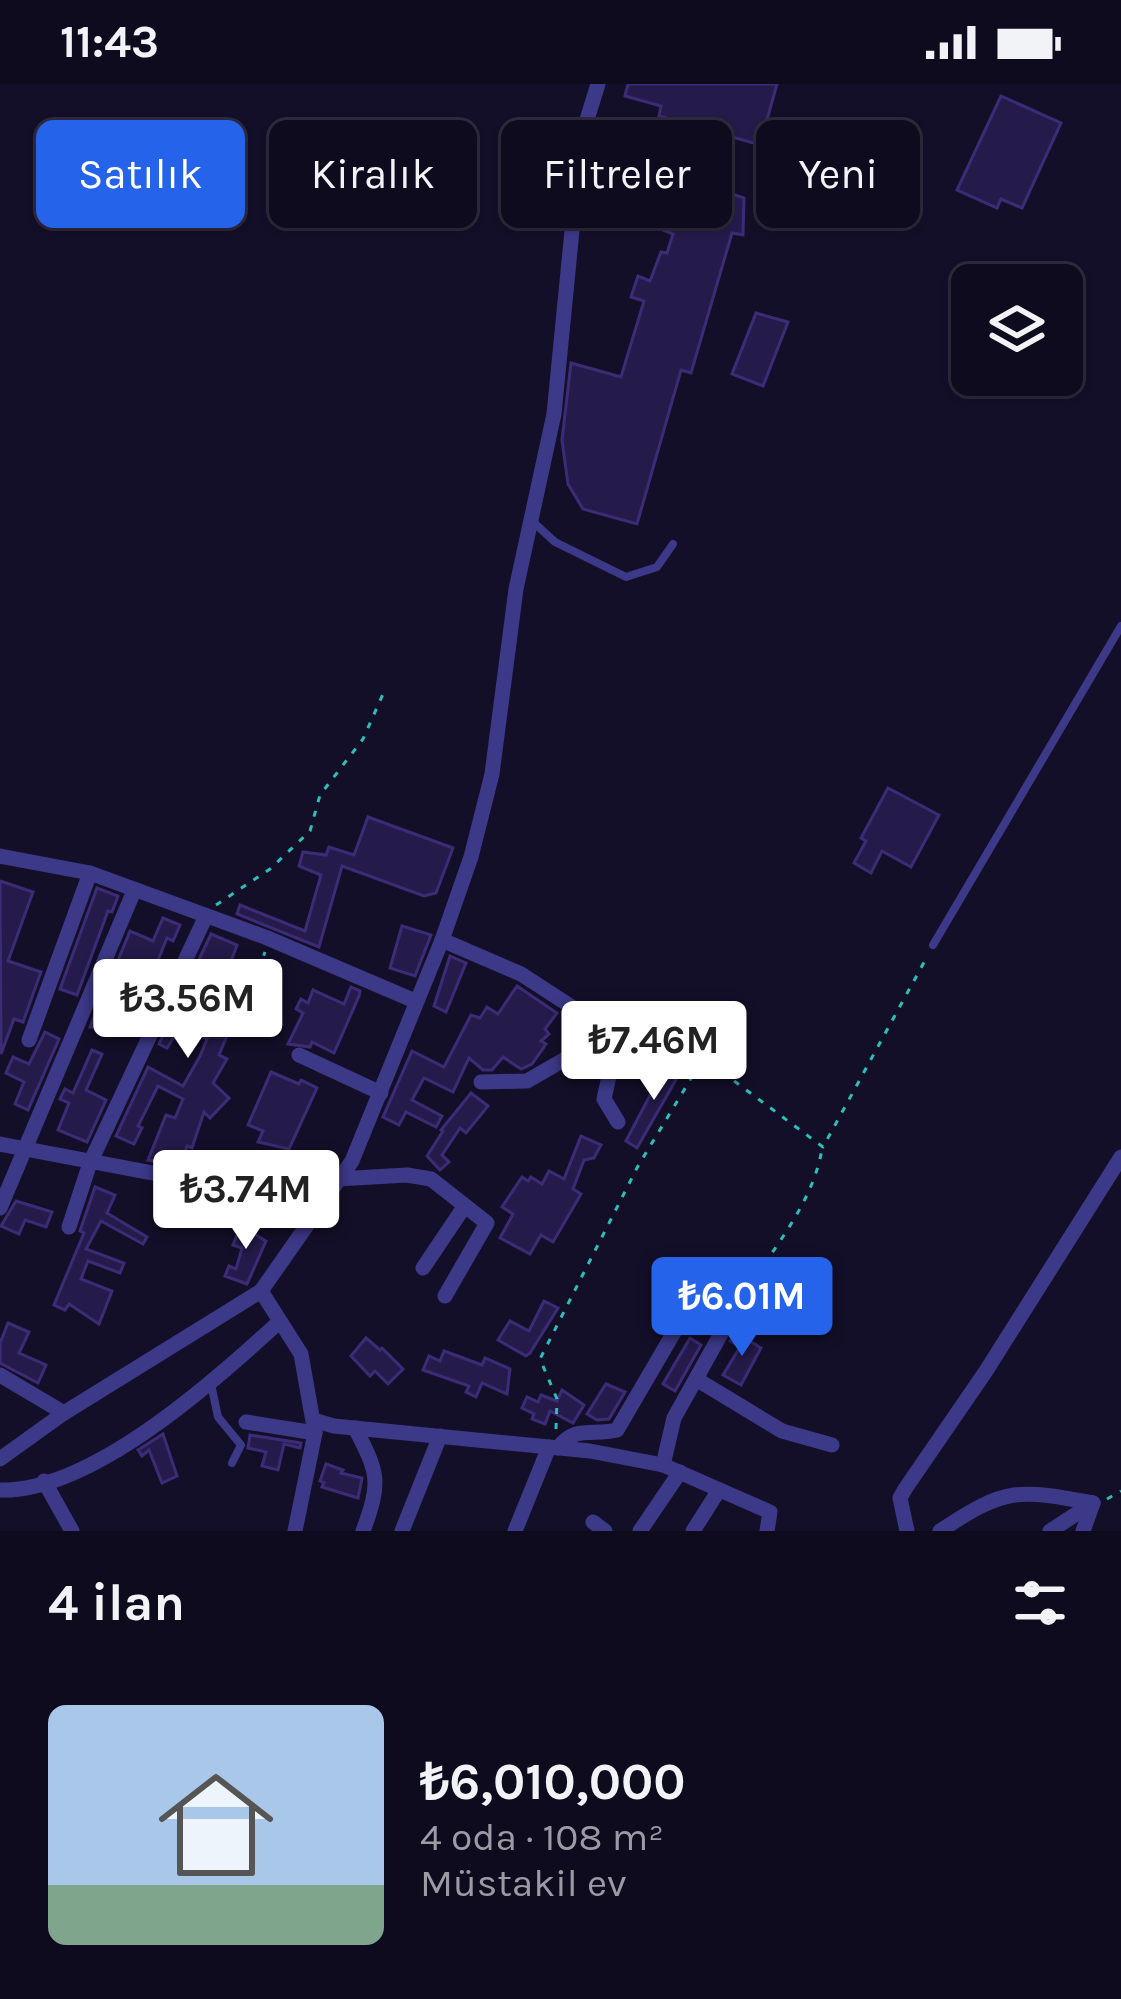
<!DOCTYPE html>
<html lang="tr">
<meta charset="utf-8">
<style>
:root{--surface:#0f0b1f;--page:#181428;--text:#f1f3f6;--muted:#9b9ba4;--line:#2f2b3d;--accent:#2563eb}
body{margin:0;font-family:Karla,sans-serif;background:var(--page);color:var(--text);height:100vh;display:flex;flex-direction:column;font-size:45px;white-space:nowrap}
*{box-sizing:border-box;margin:0}
p{font-size:39px;color:var(--muted)}
.icon{flex:none;width:66px;height:66px;fill:none;stroke:currentColor;stroke-width:2;stroke-linecap:round;stroke-linejoin:round}
.map{position:relative;height:1447px;overflow:hidden}
.sheet{display:flex;flex-direction:column;background:var(--surface);flex:1}
.sheet>*{flex:none}
.hud{position:absolute;left:36px;top:36px;width:1050px;height:108px;display:flex;gap:24px}
.buttons{position:absolute;left:951px;top:180px;display:grid;gap:24px}
.buttons a{display:grid;place-items:center;width:132px;height:132px;border-radius:18px;background:var(--surface);box-shadow:0 3px 9px #0004,0 0 0 3px var(--line);font-size:60px}
.price{position:absolute;translate:-50% -102px;padding:0 27px;border-radius:12px;background:#fff;color:#222;font-size:39px;line-height:78px;filter:drop-shadow(0 3px 6px #0008)}
.price::after{content:'';position:absolute;left:50%;top:72px;width:36px;height:27px;margin-left:-18px;background:inherit;clip-path:polygon(0 0,100% 0,50% 100%)}
.price.selected{background:var(--accent);color:#fff}
ul{padding:0;list-style:none}
li{display:flex;align-items:center;gap:36px;height:300px;padding:0 48px}
li+li{border-top:3px solid var(--line)}
li span{display:grid;place-items:center;flex:none;width:336px;height:240px;border-radius:18px;color:#555}
li>.icon{margin-inline-start:auto}
span .icon{width:144px;height:144px;fill:#fffc;stroke-width:1}
li b{font-size:51px}
h2{display:flex;justify-content:space-between;align-items:center;height:144px;padding:0 48px;font-size:51px}
.pill{padding:0 42px;border-radius:18px;background:var(--surface);box-shadow:0 3px 9px #0004,0 0 0 3px var(--line);font-size:42px;line-height:108px}
.pill.selected{background:var(--accent);color:#fff}
.status{display:flex;justify-content:space-between;align-items:center;height:84px;padding:0 60px;background:var(--surface);direction:ltr}
.status svg{height:33px;fill:currentColor}
.map>svg:first-child{display:block}
.building{fill:#251b4a;stroke:#3c2c77;stroke-width:3}
.lines{fill:none;stroke-linecap:round;stroke-linejoin:round}
.path{stroke:#2cbeb8;stroke-width:3;stroke-dasharray:6 9;stroke-linecap:butt}
.lane{stroke:#3d3989;stroke-width:8}
.street{stroke:#3d3989;stroke-width:15}
</style>
<div class="status"><b>11:43</b><svg viewBox="0 0 49 12"><path d="M0 12V9h3v3zM5 12V6h3v6zM10 12V3h3v9zM15 12V0h3v12zM26 1h20v11H26zM47 4h2v5h-2z"/></svg></div>
<div class="map">
<svg width="1121" height="1447" viewBox="0 0 1121 1447">
<rect width="100%" height="100%" fill="#140f29"/>
<g class="building">
<path d="M 628,0 L 777,0 L 760,61 L 659,32 L 661,22 L 625,12 Z"/>
<path d="M 1001,12 L 1061,39 L 1022,124 L 1001,115 L 997,124 L 957,106 Z"/>
<path d="M 674,90 L 744,114 L 743,151 L 732,149 L 691,289 L 681,286 L 637,440 L 583,425 L 568,400 L 562,356 L 571,279 L 621,293 L 644,217 L 631,213 L 638,192 L 650,197 L 661,168 L 667,169 L 673,150 L 663,146 L 665,134 L 659,128 L 664,117 L 653,114 L 658,100 L 669,104 Z"/>
<path d="M 756,229 L 788,238 L 763,302 L 732,290 Z"/>
<path d="M 888,704 L 939,731 L 911,783 L 882,767 L 871,789 L 854,779 L 866,757 L 861,754 Z"/>
<path d="M 368,733 L 453,764 L 436,809 L 424,812 L 342,782 L 319,863 L 237,830 L 240,821 L 305,847 L 321,791 L 299,782 L 303,768 L 326,771 L 329,763 L 354,771 Z"/>
<path d="M 0,797 L 33,808 L 8,877 L 41,888 L 23,938 L 14,935 L 1,970 Z"/>
<path d="M 97,804 L 118,812 L 112,828 L 108,827 L 77,911 L 60,905 Z"/>
<path d="M 163,834 L 180,841 L 173,857 L 167,854 L 154,886 L 163,890 L 145,934 L 136,945 L 117,935 L 113,947 L 90,943 L 105,906 L 131,915 L 142,889 L 117,879 L 130,847 L 153,857 Z"/>
<path d="M 402,842 L 431,851 L 415,892 L 390,884 Z"/>
<path d="M 211,850 L 237,861 L 210,933 L 211,940 L 229,947 L 219,971 L 227,975 L 213,999 L 229,1014 L 210,1034 L 204,1028 L 192,1064 L 187,1062 L 180,1082 L 148,1076 L 166,1031 L 175,1034 L 183,1015 L 158,1002 L 138,1042 L 142,1044 L 134,1060 L 116,1052 L 148,983 L 183,1002 L 200,972 L 207,955 L 181,942 L 167,964 L 159,960 Z"/>
<path d="M 450,872 L 466,879 L 446,928 L 434,922 Z"/>
<path d="M 517,902 L 557,929 L 545,945 L 549,950 L 541,957 L 546,960 L 532,980 L 521,985 L 503,973 L 492,986 L 483,986 L 469,974 L 453,1008 L 424,994 L 412,1016 L 442,1032 L 436,1043 L 406,1028 L 399,1041 L 383,1033 L 412,967 L 444,983 L 471,931 L 480,934 L 487,923 L 498,930 Z"/>
<path d="M 351,903 L 360,907 L 359,912 L 334,969 L 312,958 L 310,963 L 288,960 L 303,929 L 296,925 L 301,915 L 308,919 L 313,906 L 344,920 Z"/>
<path d="M 45,948 L 59,955 L 28,1026 L 15,1020 L 24,998 L 6,989 L 13,973 L 29,980 Z"/>
<path d="M 92,966 L 102,970 L 86,1006 L 106,1016 L 87,1058 L 58,1046 L 69,1019 L 60,1015 L 65,1005 L 73,1009 Z"/>
<path d="M 668,977 L 682,985 L 637,1064 L 626,1057 Z"/>
<path d="M 271,988 L 299,1000 L 301,996 L 317,1004 L 289,1065 L 258,1058 L 263,1047 L 248,1041 Z"/>
<path d="M 471,1009 L 488,1022 L 466,1049 L 460,1044 L 442,1071 L 449,1078 L 440,1086 L 427,1072 L 443,1047 L 441,1046 Z"/>
<path d="M 581,1052 L 601,1061 L 594,1074 L 584,1076 L 573,1105 L 581,1110 L 553,1158 L 541,1151 L 530,1170 L 500,1154 L 513,1130 L 502,1123 L 522,1093 L 528,1097 L 531,1093 L 542,1100 L 549,1087 L 564,1095 Z"/>
<path d="M 95,1103 L 115,1111 L 107,1129 L 147,1153 L 143,1160 L 101,1137 L 86,1165 L 124,1179 L 120,1189 L 88,1177 L 81,1195 L 112,1207 L 99,1240 L 69,1220 L 65,1226 L 54,1221 L 84,1149 L 80,1147 Z"/>
<path d="M 16,1117 L 52,1128 L 46,1143 L 25,1136 L 19,1150 L 1,1142 Z"/>
<path d="M 245,1131 L 256,1136 L 251,1148 L 266,1157 L 247,1200 L 225,1192 L 229,1182 L 236,1185 L 242,1164 L 233,1161 Z"/>
<path d="M 544,1217 L 558,1224 L 530,1269 L 526,1272 L 498,1256 L 510,1237 L 529,1247 Z"/>
<path d="M 8,1239 L 29,1248 L 19,1269 L 46,1281 L 38,1299 L 0,1279 L 0,1259 Z"/>
<path d="M 736,1248 L 761,1264 L 741,1301 L 723,1291 L 740,1263 L 730,1257 Z"/>
<path d="M 366,1254 L 380,1266 L 382,1264 L 403,1285 L 388,1300 L 375,1287 L 370,1292 L 351,1272 Z"/>
<path d="M 690,1254 L 701,1261 L 675,1307 L 663,1300 Z"/>
<path d="M 444,1267 L 482,1281 L 485,1274 L 510,1285 L 507,1310 L 482,1299 L 476,1313 L 466,1308 L 469,1302 L 423,1286 L 429,1272 L 440,1277 Z"/>
<path d="M 606,1300 L 625,1308 L 609,1335 L 597,1336 L 587,1330 Z"/>
<path d="M 562,1306 L 584,1321 L 573,1339 L 550,1327 L 545,1340 L 532,1335 L 534,1330 L 522,1324 L 527,1313 L 538,1318 L 541,1311 L 557,1317 Z"/>
<path d="M 163,1350 L 177,1392 L 162,1399 L 149,1366 L 142,1372 L 138,1366 Z"/>
<path d="M 250,1351 L 301,1359 L 300,1364 L 284,1360 L 278,1386 L 262,1382 L 266,1368 L 248,1364 Z"/>
<path d="M 326,1380 L 343,1386 L 341,1389 L 362,1394 L 358,1414 L 322,1403 L 324,1399 L 320,1397 Z"/>
</g>
<g class="lines">
<g class="path">
<path d="M 216,821 L 270,785 L 310,747 L 320,711 L 363,655 L 383,610"/>
<path d="M 243,928 L 265,868"/>
<path d="M 739,1218 C 769,1169 812,1123 822,1065"/>
<path d="M 556,1345 L 557,1315 L 540,1275 L 638,1082 L 701,978 L 718,985 L 823,1063 L 928,871"/>
<path d="M 1107,1415 L 1121,1407"/>
</g>
<g class="lane">
<path d="M 532,437 L 555,458 L 626,493 L 657,483 L 673,460"/>
<path d="M 933,861 L 1121,542"/>
<path d="M 211,1300 L 218,1333 L 241,1361 L 232,1379"/>
</g>
<g class="street">
<path d="M 0,772 L 90,789 L 265,853 L 415,917"/>
<path d="M 442,856 L 521,890 L 575,925 L 611,983 L 604,1015 L 618,1038"/>
<path d="M 29,956 L 90,789"/>
<path d="M 299,971 L 381,1009"/>
<path d="M 481,998 L 527,997 L 588,962 L 594,953"/>
<path d="M 0,1060 L 321,1121"/>
<path d="M 337,1095 L 407,1091 L 431,1095 L 487,1139 L 445,1212"/>
<path d="M 0,1124 L 134,807"/>
<path d="M 69,1143 L 90,1079 L 206,832"/>
<path d="M 423,1184 L 464,1123"/>
<path d="M 261,1207 L 301,1270 L 315,1349 L 295,1447"/>
<path d="M 0,1291 L 64,1329"/>
<path d="M 696,1295 L 782,1347 L 832,1361"/>
<path d="M 313,1336 L 334,1342 L 590,1367 L 663,1381 L 770,1428 L 767,1447"/>
<path d="M 246,1338 L 315,1349"/>
<path d="M 355,1344 C 379,1390 381,1398 363,1447"/>
<path d="M 558,1364 C 575,1341 592,1352 617,1346 L 680,1238"/>
<path d="M 0,1375 L 64,1329 L 261,1207 L 352,1077 L 442,856 L 471,773 L 492,690 L 516,505 L 554,330 L 581,55 L 598,0"/>
<path d="M 663,1381 L 674,1334 L 732,1230"/>
<path d="M 44,1397 L 72,1447"/>
<path d="M 0,1406 C 90,1409 215,1297 279,1238"/>
<path d="M 593,1438 L 605,1447"/>
<path d="M 402,1447 L 440,1352"/>
<path d="M 515,1447 L 549,1363"/>
<path d="M 640,1447 L 680,1388"/>
<path d="M 693,1447 L 719,1406"/>
<path d="M 907,1447 L 900,1414 L 905,1405 L 986,1287 L 1121,1073"/>
<path d="M 940,1447 C 1006,1403 1017,1405 1093,1419"/>
<path d="M 1050,1447 L 1093,1419"/>
<path d="M 1083,1447 L 1093,1419"/>
</g>
</g>
</svg>
<div class="buttons">
<a><svg class="icon" aria-label="layers" viewBox="0 0 24 24"><path d="M12 4l9 5-9 5-9-5zM3 14l9 5 9-5"/></svg></a>
</div>
<b class="price" style="left:188px;top:977px">₺3.56M</b>
<b class="price" style="left:654px;top:1019px">₺7.46M</b>
<b class="price" style="left:246px;top:1168px">₺3.74M</b>
<b class="price selected" style="left:742px;top:1275px">₺6.01M</b>
<div class="hud">
<a class="pill selected">Satılık</a>
<a class="pill">Kiralık</a>
<a class="pill">Filtreler</a>
<a class="pill">Yeni</a>
</div>
</div>
<section class="sheet">
<h2>4 ilan<svg class="icon" aria-label="filters" viewBox="0 0 24 24"><path d="M4 7h16M4 17h16"/><circle cx="9" cy="7" r="2"/><circle cx="15" cy="17" r="2"/></svg></h2>
<ul>
<li><span style="background:linear-gradient(#a9c7e8 75%,#7fa58c 0)"><svg class="icon" aria-label="home" viewBox="0 0 24 24"><path d="M3 11l9-7 9 7M6 9v11h12V9"/></svg></span><div><b>₺6,010,000</b><p>4 oda · 108 m²</p><p>Müstakil ev</p></div></li>
</ul>
</section>
